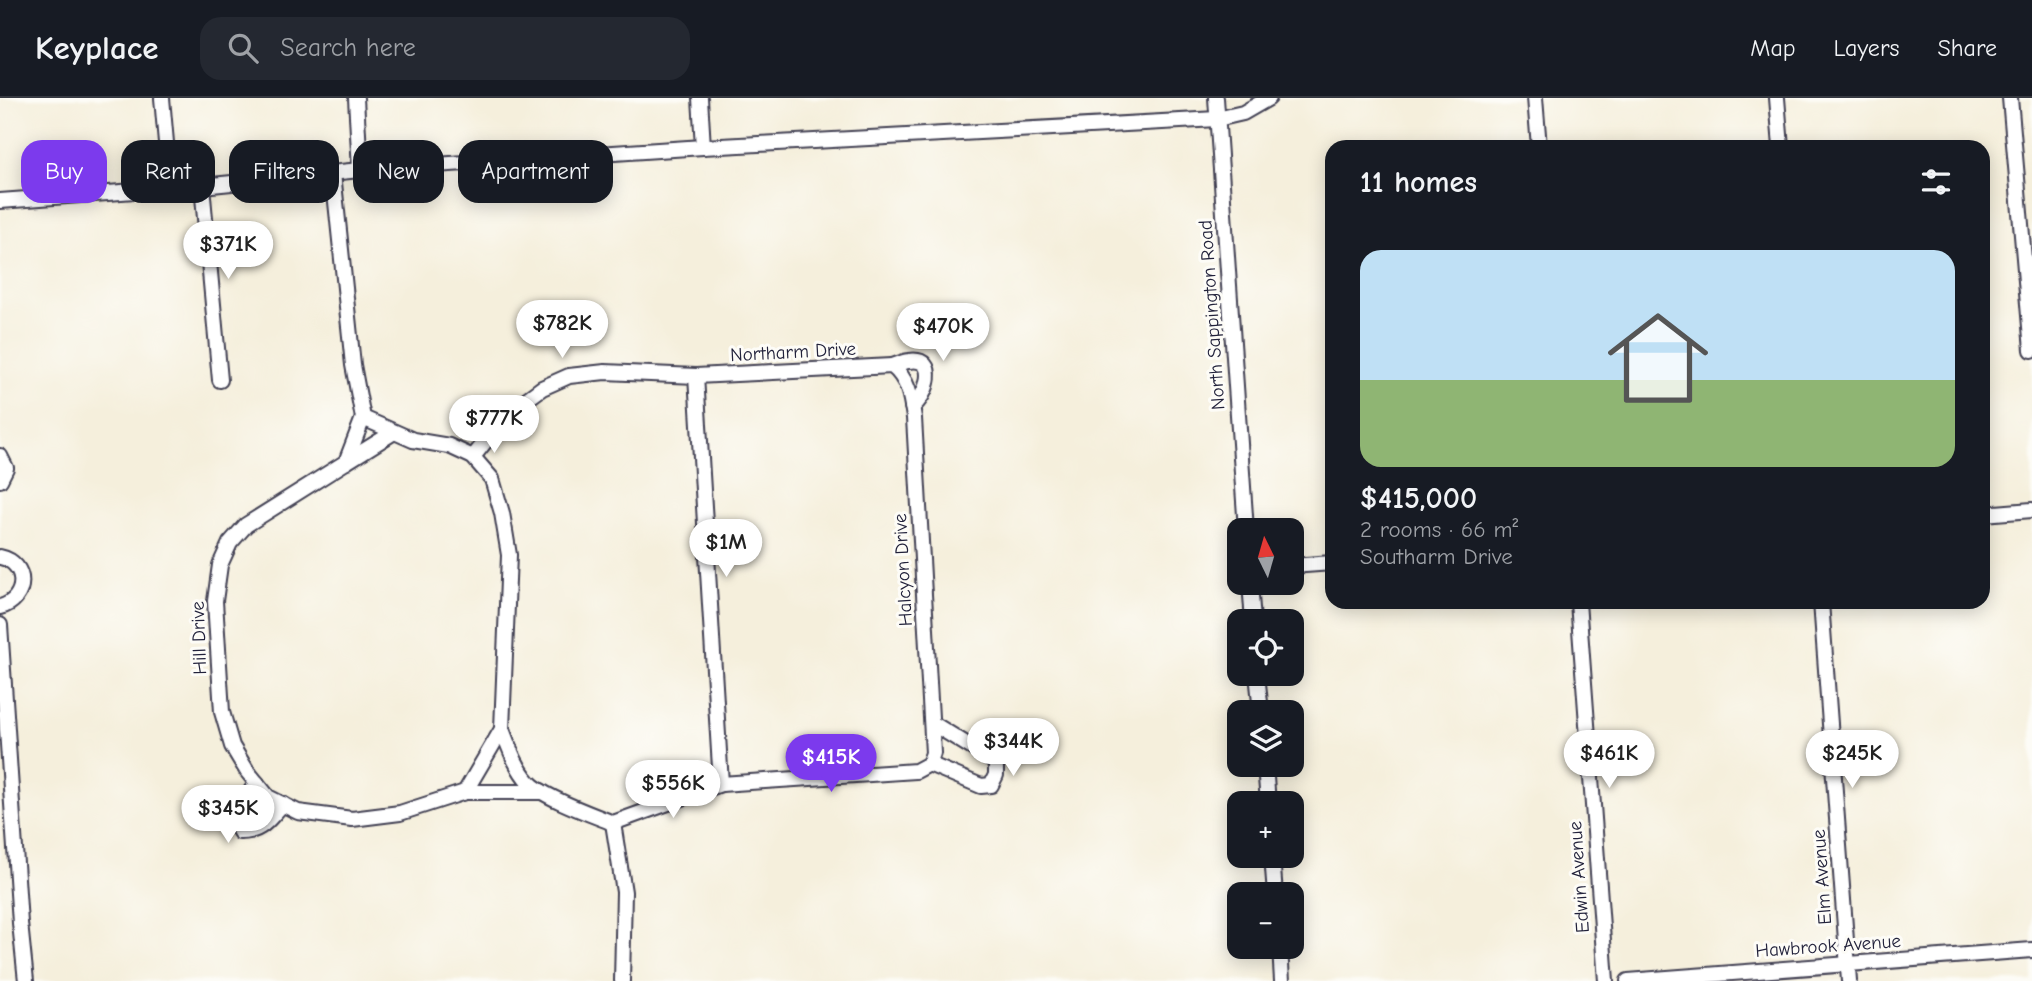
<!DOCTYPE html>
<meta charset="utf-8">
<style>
:root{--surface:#171b24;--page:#242831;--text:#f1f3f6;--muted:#9ea1a6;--line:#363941;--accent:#7c3aed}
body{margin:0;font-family:"Comic Neue",sans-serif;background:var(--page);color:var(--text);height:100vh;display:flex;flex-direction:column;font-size:26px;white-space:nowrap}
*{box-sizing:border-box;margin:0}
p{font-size:23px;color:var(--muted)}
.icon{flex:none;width:38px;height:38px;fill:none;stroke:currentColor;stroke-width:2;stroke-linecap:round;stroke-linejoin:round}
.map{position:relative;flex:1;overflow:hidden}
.panel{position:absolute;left:1325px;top:42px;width:665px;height:469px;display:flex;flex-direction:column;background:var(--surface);border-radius:21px;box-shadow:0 4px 18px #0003}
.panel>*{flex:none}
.banner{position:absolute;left:21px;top:42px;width:665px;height:63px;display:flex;gap:14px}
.needle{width:46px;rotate:355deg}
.controls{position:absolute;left:1227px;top:420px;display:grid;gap:14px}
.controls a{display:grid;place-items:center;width:77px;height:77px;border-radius:14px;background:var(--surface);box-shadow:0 4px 18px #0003;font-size:35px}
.price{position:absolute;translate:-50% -60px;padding:0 16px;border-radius:24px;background:#fff;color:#222;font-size:23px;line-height:46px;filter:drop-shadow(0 2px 4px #0008)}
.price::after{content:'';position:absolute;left:50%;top:42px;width:21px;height:16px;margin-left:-10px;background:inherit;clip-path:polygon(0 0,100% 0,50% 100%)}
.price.current{background:var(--accent);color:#fff}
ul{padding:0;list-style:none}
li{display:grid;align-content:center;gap:14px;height:371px;padding:0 35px}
li span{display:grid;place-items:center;height:217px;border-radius:21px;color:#555}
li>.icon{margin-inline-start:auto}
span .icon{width:126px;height:126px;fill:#fffc;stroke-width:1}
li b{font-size:30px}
h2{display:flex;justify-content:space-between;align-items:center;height:84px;padding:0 35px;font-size:30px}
.tag{padding:0 24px;border-radius:21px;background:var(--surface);box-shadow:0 4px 18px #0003;font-size:24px;line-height:63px}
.tag.current{background:var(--accent);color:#fff}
header{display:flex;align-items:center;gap:42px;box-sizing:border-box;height:98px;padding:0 35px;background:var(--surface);border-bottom:2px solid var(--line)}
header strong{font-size:33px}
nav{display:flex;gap:38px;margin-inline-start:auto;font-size:24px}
.search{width:490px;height:63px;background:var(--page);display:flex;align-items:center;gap:18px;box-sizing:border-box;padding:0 24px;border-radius:21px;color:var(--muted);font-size:26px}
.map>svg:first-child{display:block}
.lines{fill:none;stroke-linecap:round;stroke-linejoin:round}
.minor-casing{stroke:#424153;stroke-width:18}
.minor{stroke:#fff;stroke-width:14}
.labels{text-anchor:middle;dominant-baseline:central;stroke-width:6;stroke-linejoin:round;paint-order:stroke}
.street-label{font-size:19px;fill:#22223b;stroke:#fdfcf7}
</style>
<header>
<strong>Keyplace</strong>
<div class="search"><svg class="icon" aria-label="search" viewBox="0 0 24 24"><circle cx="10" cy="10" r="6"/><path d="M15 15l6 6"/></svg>Search here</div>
<nav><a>Map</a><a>Layers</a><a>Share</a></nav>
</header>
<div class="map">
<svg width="2032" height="883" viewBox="0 0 2032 883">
<rect width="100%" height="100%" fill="#fdfcf7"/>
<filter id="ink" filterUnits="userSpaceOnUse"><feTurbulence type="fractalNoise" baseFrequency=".0143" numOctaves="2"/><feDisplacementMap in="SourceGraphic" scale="14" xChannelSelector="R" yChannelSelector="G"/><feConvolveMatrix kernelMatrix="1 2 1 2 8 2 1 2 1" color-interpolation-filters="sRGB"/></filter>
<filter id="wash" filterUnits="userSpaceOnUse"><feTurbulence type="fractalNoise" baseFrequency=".00686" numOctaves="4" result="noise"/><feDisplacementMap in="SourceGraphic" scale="28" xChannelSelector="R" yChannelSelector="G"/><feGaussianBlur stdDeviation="1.57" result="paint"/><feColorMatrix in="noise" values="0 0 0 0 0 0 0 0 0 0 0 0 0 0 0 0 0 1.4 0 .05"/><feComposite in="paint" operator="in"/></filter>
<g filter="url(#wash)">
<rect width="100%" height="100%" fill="#f5efdc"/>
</g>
<g filter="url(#ink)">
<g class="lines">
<g class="minor-casing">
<g id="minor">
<path d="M 162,0 L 170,89"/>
<path d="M 356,0 L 360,72"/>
<path d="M 700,0 L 703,49"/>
<path d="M 1216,0 L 1246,432"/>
<path d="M 1535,0 L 1539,49"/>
<path d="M 1777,0 L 1781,49"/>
<path d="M 2010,0 L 2032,252"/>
<path d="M 333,75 L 353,267 L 363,320 L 413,342 L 449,348 L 473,359 L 492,381 L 502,415 L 509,457 L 502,631 L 465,694"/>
<path d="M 202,88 L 220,282"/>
<path d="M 0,103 L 202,88 L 360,72 L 703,49 L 1217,21 L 1243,15 L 1269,0"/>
<path d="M 892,268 C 897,267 904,263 909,263 C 940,258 927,299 912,309"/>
<path d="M 696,278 L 721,686"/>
<path d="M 363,320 L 346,364 L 246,427 L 230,445 L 220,467 L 215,503 L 222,614 L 232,648 L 247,673 L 268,699 L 298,714 L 352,721 L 400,715 L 465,694 L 542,694"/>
<path d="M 0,358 L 6,370 L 0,382"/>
<path d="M 473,359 L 496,330 L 519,307 L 542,290 L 569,278 L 605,274 L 696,278 L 892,268 C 909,282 911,300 914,320 L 933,655 L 929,666"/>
<path d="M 346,364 L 394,334"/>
<path d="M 1983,416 L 2032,412"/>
<path d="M 0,459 C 29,465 28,502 0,509"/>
<path d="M 1292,468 L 1332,465"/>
<path d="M 1250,485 L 1253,523"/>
<path d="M 1578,504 L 1606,883"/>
<path d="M 1821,504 L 1849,883"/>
<path d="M 0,527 L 20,825 L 26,883"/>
<path d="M 1257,576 L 1261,614"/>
<path d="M 502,631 C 509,649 516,670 529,684 C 542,699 593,717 613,725"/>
<path d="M 929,666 L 981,688 L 991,687 L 996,677 L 996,665 L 992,662 L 932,625"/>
<path d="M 1265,667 L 1268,705"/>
<path d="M 257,685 C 246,700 229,716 240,734 C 263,734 268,721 283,706"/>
<path d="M 613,725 L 721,686 L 916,673 L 929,666"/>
<path d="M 613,725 L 624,794 L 622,883"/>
<path d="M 1272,758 L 1275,796"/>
<path d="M 1280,849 L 1282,883"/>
<path d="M 1628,883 L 2032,852"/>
</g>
</g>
<use href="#minor" class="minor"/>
</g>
</g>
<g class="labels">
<g class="street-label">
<text transform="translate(1212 217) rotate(-94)">North Sappington Road</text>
<text transform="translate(793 254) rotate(-3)">Northarm Drive</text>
<text transform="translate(903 472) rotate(-93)">Halcyon Drive</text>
<text transform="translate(199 540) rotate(-92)">Hill Drive</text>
<text transform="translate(1579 779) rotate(-94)">Edwin Avenue</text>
<text transform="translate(1822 779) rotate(-94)">Elm Avenue</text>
<text transform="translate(1828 848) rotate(-4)">Hawbrook Avenue</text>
</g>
</g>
</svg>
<div class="controls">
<a><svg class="needle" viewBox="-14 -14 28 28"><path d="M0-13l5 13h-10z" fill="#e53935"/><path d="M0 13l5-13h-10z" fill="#9ea1a6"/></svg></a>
<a><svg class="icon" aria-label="locate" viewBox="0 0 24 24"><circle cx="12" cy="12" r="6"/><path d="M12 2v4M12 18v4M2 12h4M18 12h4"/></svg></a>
<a><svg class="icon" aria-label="layers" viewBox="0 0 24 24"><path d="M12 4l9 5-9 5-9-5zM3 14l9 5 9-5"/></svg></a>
<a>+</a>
<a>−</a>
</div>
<b class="price" style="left:228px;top:183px">$371K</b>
<b class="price" style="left:562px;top:262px">$782K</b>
<b class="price" style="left:943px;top:265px">$470K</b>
<b class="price" style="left:494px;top:357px">$777K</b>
<b class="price" style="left:726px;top:481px">$1M</b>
<b class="price" style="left:1013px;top:680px">$344K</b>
<b class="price" style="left:1609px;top:692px">$461K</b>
<b class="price" style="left:1852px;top:692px">$245K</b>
<b class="price current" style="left:831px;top:696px">$415K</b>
<b class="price" style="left:673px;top:722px">$556K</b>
<b class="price" style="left:228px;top:747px">$345K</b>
<div class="banner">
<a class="tag current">Buy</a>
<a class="tag">Rent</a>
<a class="tag">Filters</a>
<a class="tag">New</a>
<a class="tag">Apartment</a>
</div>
<section class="panel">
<h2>11 homes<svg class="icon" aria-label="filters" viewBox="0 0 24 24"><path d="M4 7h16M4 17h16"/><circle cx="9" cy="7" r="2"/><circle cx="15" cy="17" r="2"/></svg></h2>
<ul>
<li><span style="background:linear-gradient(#bfe0f5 60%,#8fb573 0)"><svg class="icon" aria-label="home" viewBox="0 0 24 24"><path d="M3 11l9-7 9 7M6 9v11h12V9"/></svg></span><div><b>$415,000</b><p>2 rooms · 66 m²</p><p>Southarm Drive</p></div></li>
</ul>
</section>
</div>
